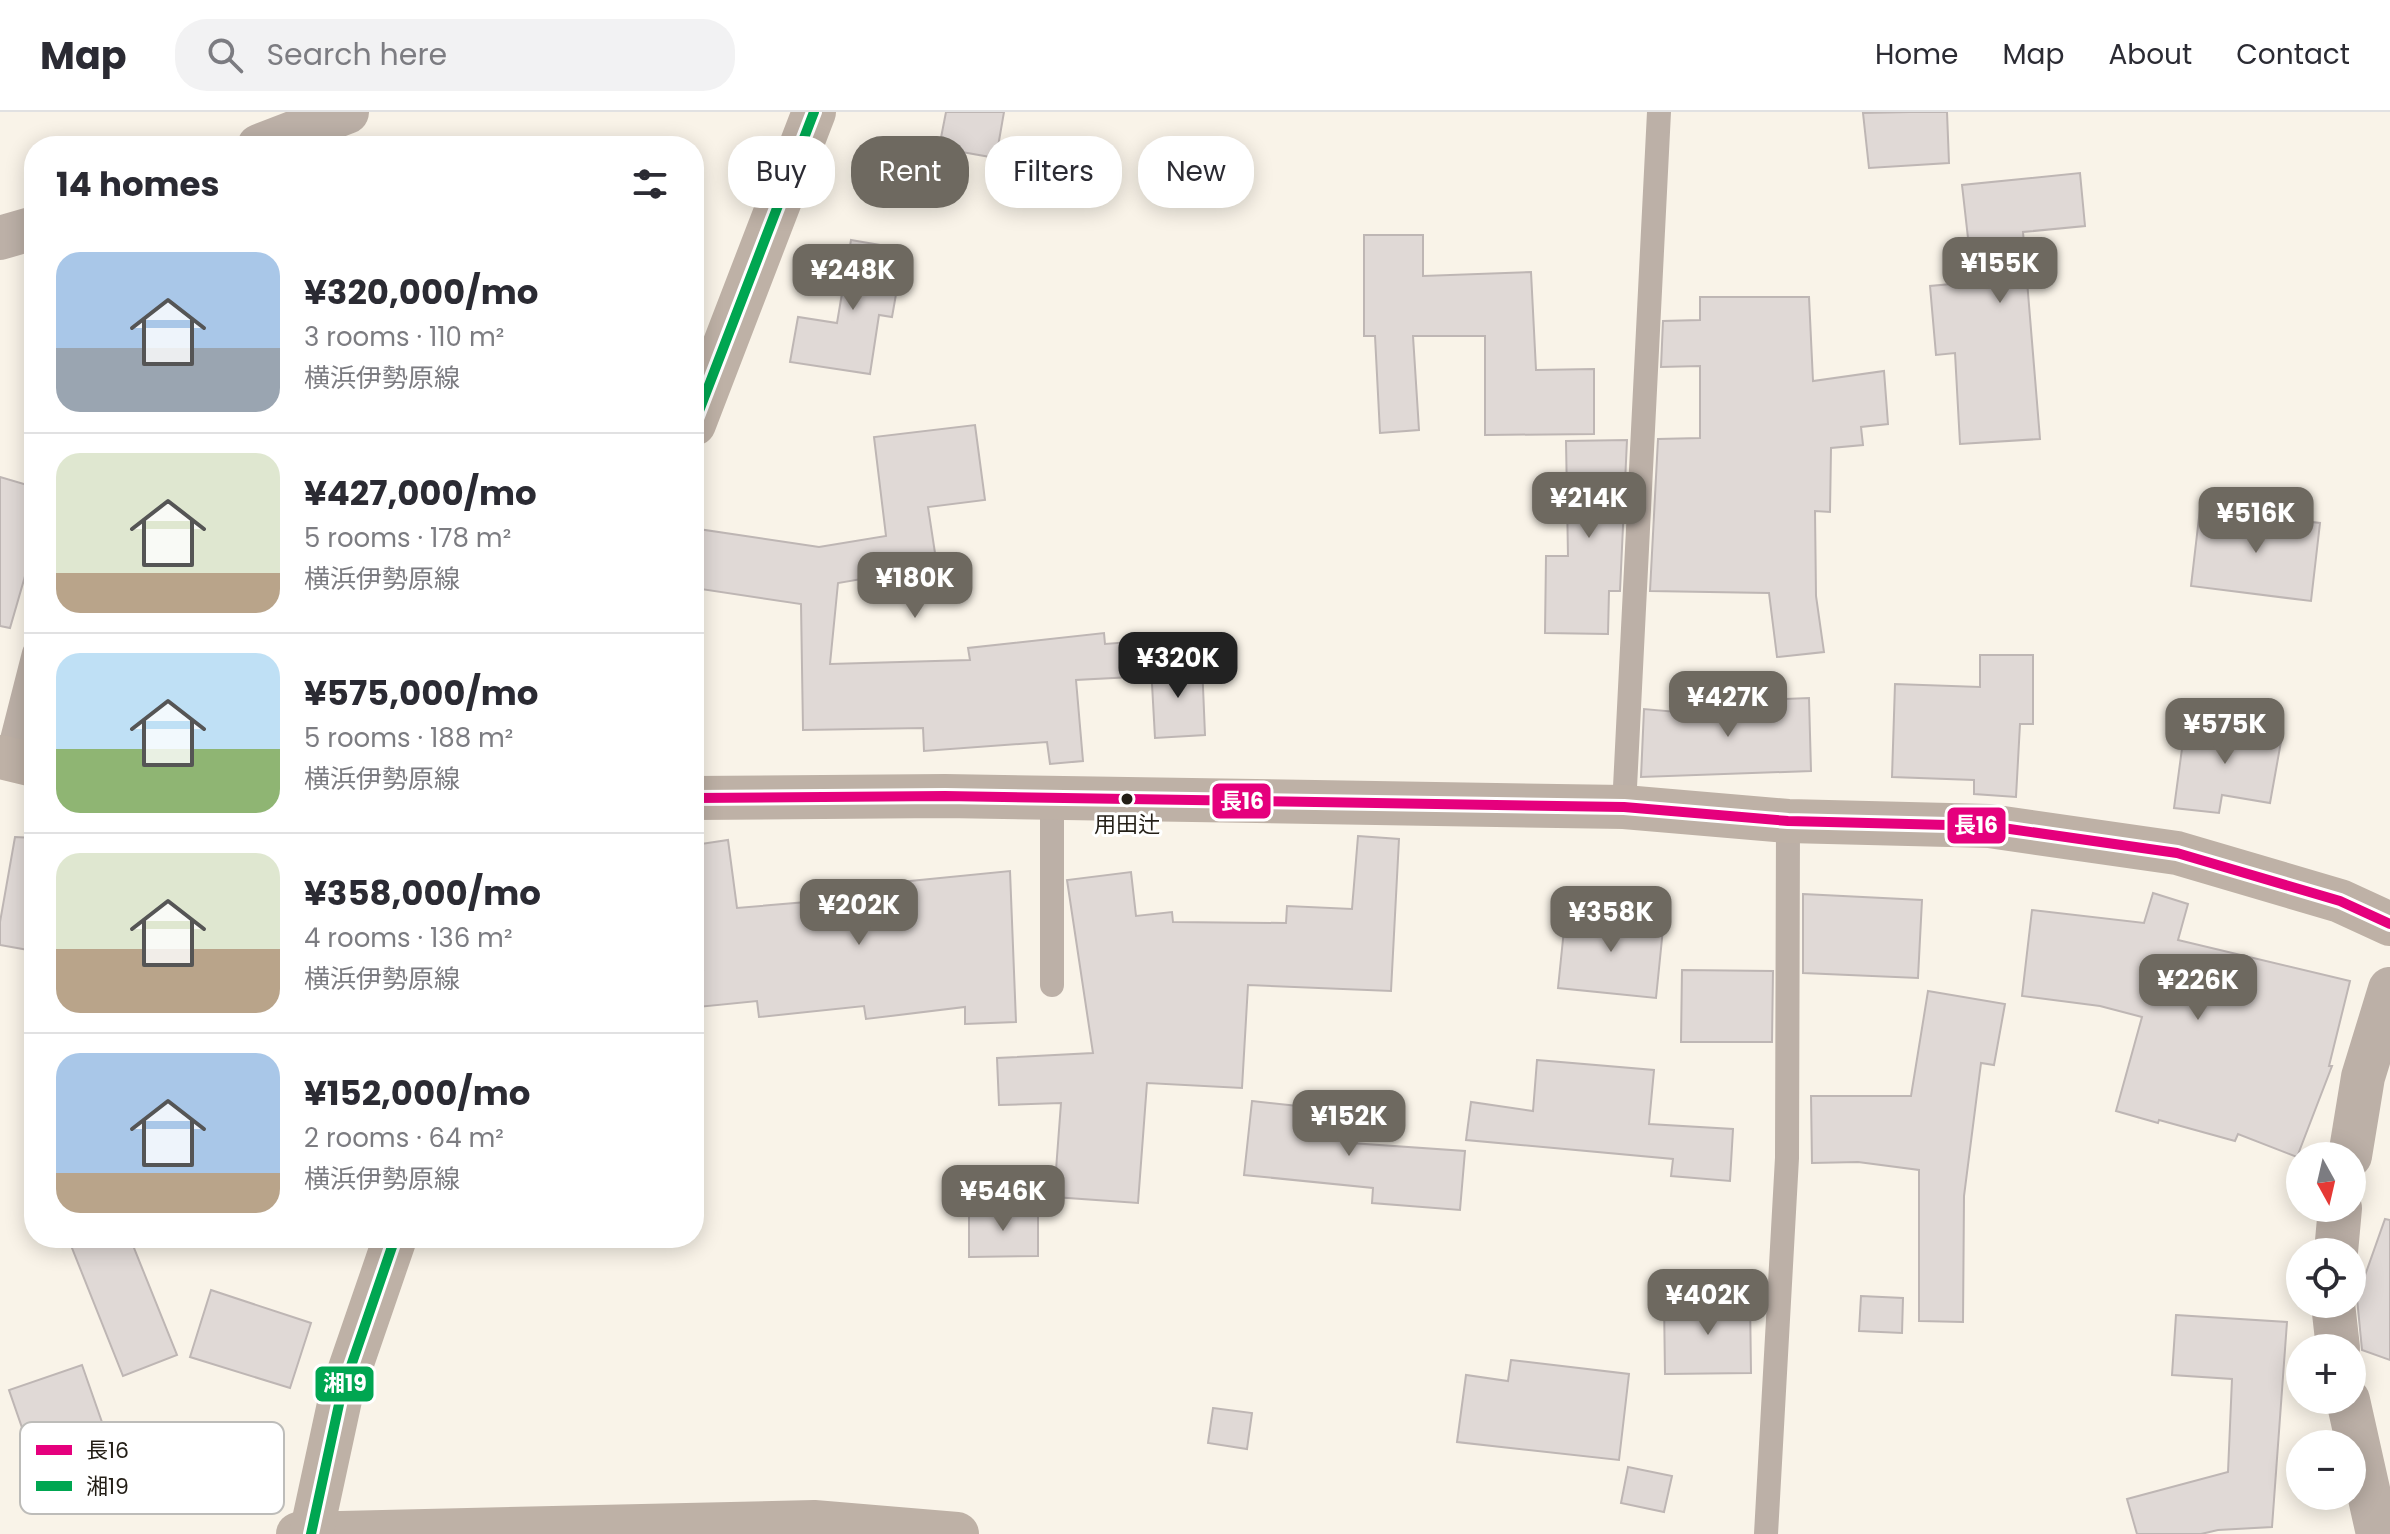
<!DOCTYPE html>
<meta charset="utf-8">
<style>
:root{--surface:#fff;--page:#f2f2f3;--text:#2b2b33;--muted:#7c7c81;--line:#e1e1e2;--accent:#6e6960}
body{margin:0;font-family:Poppins,"Noto Sans JP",sans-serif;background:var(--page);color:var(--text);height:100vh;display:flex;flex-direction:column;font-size:30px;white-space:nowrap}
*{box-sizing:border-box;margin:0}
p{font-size:26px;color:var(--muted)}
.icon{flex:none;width:44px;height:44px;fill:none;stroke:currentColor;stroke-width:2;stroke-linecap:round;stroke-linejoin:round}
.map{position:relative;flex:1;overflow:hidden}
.sheet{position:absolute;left:24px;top:24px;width:680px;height:1112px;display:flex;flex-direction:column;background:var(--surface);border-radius:32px;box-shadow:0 4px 20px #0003}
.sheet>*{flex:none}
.hud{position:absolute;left:728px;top:24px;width:760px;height:72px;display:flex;gap:16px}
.needle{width:52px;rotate:172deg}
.controls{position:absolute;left:2286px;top:1030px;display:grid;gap:16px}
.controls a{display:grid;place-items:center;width:80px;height:80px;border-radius:50%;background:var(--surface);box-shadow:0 4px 20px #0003;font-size:40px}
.price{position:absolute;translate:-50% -68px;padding:0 18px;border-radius:16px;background:var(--accent);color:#fff;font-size:26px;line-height:52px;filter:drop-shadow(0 2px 4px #0008)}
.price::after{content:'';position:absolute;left:50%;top:48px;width:24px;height:18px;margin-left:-12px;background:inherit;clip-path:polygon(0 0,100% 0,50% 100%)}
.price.on{background:#222;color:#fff}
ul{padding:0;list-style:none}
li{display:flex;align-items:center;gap:24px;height:200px;padding:0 32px}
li+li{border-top:2px solid var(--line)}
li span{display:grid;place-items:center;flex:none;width:224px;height:160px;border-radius:24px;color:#555}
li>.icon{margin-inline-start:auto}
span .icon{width:96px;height:96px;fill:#fffc;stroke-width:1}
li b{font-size:34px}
h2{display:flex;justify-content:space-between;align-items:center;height:96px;padding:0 32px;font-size:34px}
.tag{padding:0 28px;border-radius:32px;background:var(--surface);box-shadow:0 4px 20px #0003;font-size:28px;line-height:72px}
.tag.on{background:var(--accent);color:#fff}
header{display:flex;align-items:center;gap:48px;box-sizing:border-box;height:112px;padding:0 40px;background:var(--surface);border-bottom:2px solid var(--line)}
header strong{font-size:38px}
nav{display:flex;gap:44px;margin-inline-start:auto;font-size:28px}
.search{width:560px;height:72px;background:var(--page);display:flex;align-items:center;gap:20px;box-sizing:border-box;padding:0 28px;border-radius:32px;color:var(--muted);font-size:30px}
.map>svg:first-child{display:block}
.building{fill:#e0d9d6;stroke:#beb6b4;stroke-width:2}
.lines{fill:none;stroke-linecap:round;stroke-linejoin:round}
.lane{stroke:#bcb0a7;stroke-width:24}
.street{stroke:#bcb0a7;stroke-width:44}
.primary{stroke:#beb1a6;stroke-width:44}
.bus-1-casing{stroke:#fff;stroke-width:16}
.bus-2-casing{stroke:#fff;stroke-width:16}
.bus-1{stroke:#e5007d;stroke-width:10}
.bus-2{stroke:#00a651;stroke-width:10}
.bus-dot{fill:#231e16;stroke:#fff;stroke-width:3}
.labels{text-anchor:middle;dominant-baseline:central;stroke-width:6;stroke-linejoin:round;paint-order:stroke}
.bus-label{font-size:22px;fill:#231e16;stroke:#fff}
.key{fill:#fff;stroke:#bdbcb9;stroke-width:2}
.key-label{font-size:22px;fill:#231e16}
.line-badge{stroke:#fff;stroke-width:3}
.badge-label{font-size:22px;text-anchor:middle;font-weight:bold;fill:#fff}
</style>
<header>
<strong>Map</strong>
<div class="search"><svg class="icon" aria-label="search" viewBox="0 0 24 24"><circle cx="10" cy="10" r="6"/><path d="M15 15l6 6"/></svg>Search here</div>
<nav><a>Home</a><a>Map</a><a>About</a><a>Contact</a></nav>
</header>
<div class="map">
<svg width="2390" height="1422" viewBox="0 0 2390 1422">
<rect width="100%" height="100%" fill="#f9f3e8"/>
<g class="building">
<path d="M 946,0 L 1004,0 L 996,46 L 939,36 Z"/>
<path d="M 1910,0 L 1947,0 L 1949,51 L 1869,56 L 1863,1 Z"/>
<path d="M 2080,61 L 2085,114 L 2023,120 L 2040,327 L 1960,332 L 1955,241 L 1936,243 L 1930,174 L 1973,170 L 1962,73 Z"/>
<path d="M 1364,123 L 1423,123 L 1423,164 L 1531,160 L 1536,258 L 1594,257 L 1594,322 L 1485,323 L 1485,224 L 1413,224 L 1419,318 L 1380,321 L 1375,224 L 1364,224 Z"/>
<path d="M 851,128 L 904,137 L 892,205 L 879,203 L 870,262 L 790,250 L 798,205 L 837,211 Z"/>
<path d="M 1700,185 L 1809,185 L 1813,269 L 1884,259 L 1888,312 L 1861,315 L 1863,333 L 1831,336 L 1830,400 L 1815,399 L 1816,484 L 1824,540 L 1777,545 L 1769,481 L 1650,479 L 1658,327 L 1700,326 L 1700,254 L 1661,255 L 1663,209 L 1700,208 Z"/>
<path d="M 975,313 L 985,388 L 928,395 L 937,454 L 838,471 L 830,552 L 970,548 L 968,536 L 1104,521 L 1105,532 L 1130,530 L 1132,565 L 1076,568 L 1083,649 L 1050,652 L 1047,630 L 924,639 L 923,616 L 803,618 L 801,492 L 694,476 L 694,442 L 698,417 L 819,435 L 886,424 L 874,325 Z"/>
<path d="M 1627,328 L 1620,479 L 1609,479 L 1608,522 L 1545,521 L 1546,444 L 1568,444 L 1566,329 Z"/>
<path d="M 0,365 L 34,375 L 34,433 L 10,516 L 0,514 Z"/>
<path d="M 2200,397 L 2320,411 L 2311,489 L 2191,474 Z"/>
<path d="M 1980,543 L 2033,543 L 2033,612 L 2020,612 L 2016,685 L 1974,682 L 1974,668 L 1892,665 L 1895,572 L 1980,575 Z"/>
<path d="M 1202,551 L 1205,623 L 1155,626 L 1151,554 Z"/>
<path d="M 1809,586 L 1811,659 L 1641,665 L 1644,597 L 1699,602 L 1699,590 Z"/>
<path d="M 2186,607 L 2282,624 L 2270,691 L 2222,683 L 2219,701 L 2174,696 Z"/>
<path d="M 1358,724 L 1399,727 L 1391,879 L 1248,873 L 1242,976 L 1147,971 L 1138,1091 L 1054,1085 L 1061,991 L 999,993 L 997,946 L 1093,941 L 1067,768 L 1131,760 L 1136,804 L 1172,800 L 1173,810 L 1286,811 L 1287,794 L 1352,797 Z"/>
<path d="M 15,725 L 34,726 L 34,839 L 0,833 L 0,810 Z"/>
<path d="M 728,728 L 737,796 L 842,787 L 840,776 L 1010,759 L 1016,910 L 965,912 L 965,895 L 866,907 L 864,894 L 759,905 L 757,889 L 698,895 L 694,859 L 703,858 L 694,787 L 694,733 Z"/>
<path d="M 2153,781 L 2188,792 L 2178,828 L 2350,869 L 2329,954 L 2332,954 L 2297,1045 L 2238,1022 L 2235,1029 L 2159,1008 L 2158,1011 L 2116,999 L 2142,905 L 2100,894 L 2022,884 L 2032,798 L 2144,811 Z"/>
<path d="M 1803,782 L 1922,788 L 1918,866 L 1803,861 Z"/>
<path d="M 1566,798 L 1664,807 L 1656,886 L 1558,876 Z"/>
<path d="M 1682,858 L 1773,859 L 1772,930 L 1681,930 Z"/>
<path d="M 1928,879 L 2005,892 L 1994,953 L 1981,951 L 1964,1084 L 1963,1210 L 1919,1209 L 1919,1058 L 1858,1050 L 1812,1051 L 1811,984 L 1911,984 Z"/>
<path d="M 1537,948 L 1654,958 L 1649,1012 L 1733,1017 L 1730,1069 L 1671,1064 L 1673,1047 L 1466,1028 L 1471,990 L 1533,999 Z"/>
<path d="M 1252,989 L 1354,1000 L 1351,1031 L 1465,1039 L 1460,1098 L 1372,1091 L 1373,1076 L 1244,1063 Z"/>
<path d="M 969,1098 L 1038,1098 L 1038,1144 L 969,1145 Z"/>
<path d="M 2385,1107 L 2390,1108 L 2390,1248 L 2362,1238 L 2357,1186 Z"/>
<path d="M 68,1126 L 130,1126 L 177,1243 L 123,1264 Z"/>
<path d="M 211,1178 L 311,1211 L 290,1276 L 190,1245 Z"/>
<path d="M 1861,1184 L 1903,1186 L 1902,1221 L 1859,1219 Z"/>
<path d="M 1750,1187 L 1751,1261 L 1665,1262 L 1664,1189 Z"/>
<path d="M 2176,1203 L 2287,1210 L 2272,1415 L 2218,1418 L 2201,1422 L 2137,1422 L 2127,1387 L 2228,1360 L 2232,1267 L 2172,1263 Z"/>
<path d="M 1511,1248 L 1629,1262 L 1619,1348 L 1457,1330 L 1466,1263 L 1508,1269 Z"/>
<path d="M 82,1253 L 118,1356 L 45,1382 L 9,1278 Z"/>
<path d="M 1213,1296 L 1252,1301 L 1247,1337 L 1208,1331 Z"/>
<path d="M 1628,1355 L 1672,1364 L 1664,1400 L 1621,1391 Z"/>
</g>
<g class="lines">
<g class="lane">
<path d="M 7,647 L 34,541"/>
<path d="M 1624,695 L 1659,0"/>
<path d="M 1052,873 L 1052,686"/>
<path d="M 1766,1422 L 1787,1046 L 1788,709"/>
</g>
<g class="street">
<path d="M 259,34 L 347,0"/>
<path d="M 0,126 L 34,116"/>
<path d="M 2350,1044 L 2363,965 L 2390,877"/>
<path d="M 2336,1140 L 2340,1096"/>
<path d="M 2333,1192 L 2338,1236"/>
<path d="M 2348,1288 L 2378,1422"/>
</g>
<g class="primary">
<path d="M 694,312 L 814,0"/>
<path d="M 0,645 L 34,653"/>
<path d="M 694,686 L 945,684 L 1624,695 L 1788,709 L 1989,714 L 2177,741 L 2340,789 L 2390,812"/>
<path d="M 298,1422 L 814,1410 L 957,1422"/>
<path d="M 311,1422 L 341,1283 L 395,1126"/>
</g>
<g class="bus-1-casing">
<path id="bus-1" d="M 694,686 L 945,684 L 1624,695 L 1788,709 L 1989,714 L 2177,741 L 2340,789 L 2390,812"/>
</g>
<g class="bus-2-casing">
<g id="bus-2">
<path d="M 694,312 L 814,0"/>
<path d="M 311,1422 L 341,1283 L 395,1126"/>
</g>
</g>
<use href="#bus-1" class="bus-1"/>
<use href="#bus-2" class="bus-2"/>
</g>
<circle class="bus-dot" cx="1127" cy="687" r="7"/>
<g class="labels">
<g class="bus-label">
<text x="1127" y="712">用田辻</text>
</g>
</g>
<rect x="20" y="1310" width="264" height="92" rx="12" class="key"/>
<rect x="36" y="1333" width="36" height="10" fill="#e5007d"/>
<rect x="36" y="1369" width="36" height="10" fill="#00a651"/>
<g class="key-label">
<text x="86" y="1346">長16</text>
<text x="86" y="1382">湘19</text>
</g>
<g class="line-badge">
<rect x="1211" y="670" width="61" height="38" rx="8" fill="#e5007d"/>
<rect x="1946" y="694" width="61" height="39" rx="8" fill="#e5007d"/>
<rect x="314" y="1253" width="61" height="38" rx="8" fill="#00a651"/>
</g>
<g class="badge-label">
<text x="1242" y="697">長16</text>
<text x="1976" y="721">長16</text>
<text x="345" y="1279">湘19</text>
</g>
</svg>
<div class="controls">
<a><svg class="needle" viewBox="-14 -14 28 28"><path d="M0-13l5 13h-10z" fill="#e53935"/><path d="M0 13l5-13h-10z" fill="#7c7c81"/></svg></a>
<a><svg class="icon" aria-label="locate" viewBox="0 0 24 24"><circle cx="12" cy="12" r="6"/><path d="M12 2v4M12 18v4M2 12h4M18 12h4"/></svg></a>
<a>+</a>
<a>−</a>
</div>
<b class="price" style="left:2000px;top:193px">¥155K</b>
<b class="price" style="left:853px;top:200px">¥248K</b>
<b class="price" style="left:1589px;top:428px">¥214K</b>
<b class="price" style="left:2256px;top:443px">¥516K</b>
<b class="price" style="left:915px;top:508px">¥180K</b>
<b class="price on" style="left:1178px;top:588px">¥320K</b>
<b class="price" style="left:1728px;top:627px">¥427K</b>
<b class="price" style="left:2225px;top:654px">¥575K</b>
<b class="price" style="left:859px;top:835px">¥202K</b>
<b class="price" style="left:1611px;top:842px">¥358K</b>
<b class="price" style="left:2198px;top:910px">¥226K</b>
<b class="price" style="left:1349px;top:1046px">¥152K</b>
<b class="price" style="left:1003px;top:1121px">¥546K</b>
<b class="price" style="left:1708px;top:1225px">¥402K</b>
<div class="hud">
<a class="tag">Buy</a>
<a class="tag on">Rent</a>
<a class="tag">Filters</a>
<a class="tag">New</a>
</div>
<section class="sheet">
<h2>14 homes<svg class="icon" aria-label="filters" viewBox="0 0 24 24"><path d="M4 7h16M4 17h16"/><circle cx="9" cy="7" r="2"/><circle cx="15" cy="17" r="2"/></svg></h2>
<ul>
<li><span style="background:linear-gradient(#a9c7e8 60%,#9aa5b1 0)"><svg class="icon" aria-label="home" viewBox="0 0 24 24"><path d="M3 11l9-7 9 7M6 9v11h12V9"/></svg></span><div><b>¥320,000/mo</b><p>3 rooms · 110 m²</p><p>横浜伊勢原線</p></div></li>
<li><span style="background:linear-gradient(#dfe7d0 75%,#b9a48a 0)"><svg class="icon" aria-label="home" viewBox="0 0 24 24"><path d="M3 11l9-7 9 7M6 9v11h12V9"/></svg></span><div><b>¥427,000/mo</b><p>5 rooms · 178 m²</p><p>横浜伊勢原線</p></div></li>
<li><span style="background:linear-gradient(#bfe0f5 60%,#8fb573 0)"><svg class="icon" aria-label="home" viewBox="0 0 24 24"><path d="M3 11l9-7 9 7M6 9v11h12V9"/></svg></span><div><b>¥575,000/mo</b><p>5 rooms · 188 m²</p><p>横浜伊勢原線</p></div></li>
<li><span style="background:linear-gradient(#dfe7d0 60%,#b9a48a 0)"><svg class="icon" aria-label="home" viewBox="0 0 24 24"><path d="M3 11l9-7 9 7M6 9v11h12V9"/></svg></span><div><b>¥358,000/mo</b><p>4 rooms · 136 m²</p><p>横浜伊勢原線</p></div></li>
<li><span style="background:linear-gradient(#a9c7e8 75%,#b9a48a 0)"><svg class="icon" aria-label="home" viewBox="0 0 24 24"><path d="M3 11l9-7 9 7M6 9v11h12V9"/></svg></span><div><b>¥152,000/mo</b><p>2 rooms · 64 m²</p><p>横浜伊勢原線</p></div></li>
</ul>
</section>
</div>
